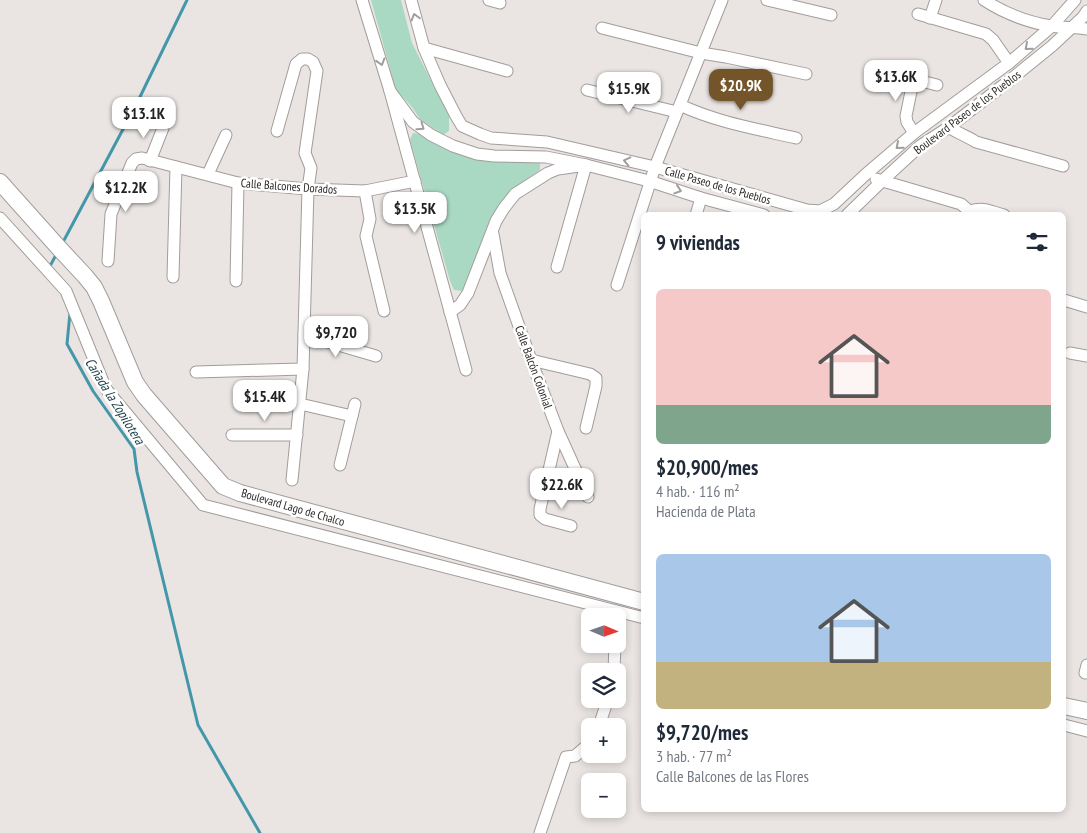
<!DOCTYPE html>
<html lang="es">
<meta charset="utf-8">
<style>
:root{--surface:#fff;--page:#f2f2f3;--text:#1f2937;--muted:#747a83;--accent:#74552a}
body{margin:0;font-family:"PT Sans Narrow",sans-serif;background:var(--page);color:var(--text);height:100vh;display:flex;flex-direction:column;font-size:19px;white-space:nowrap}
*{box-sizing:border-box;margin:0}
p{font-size:16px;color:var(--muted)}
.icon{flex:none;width:28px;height:28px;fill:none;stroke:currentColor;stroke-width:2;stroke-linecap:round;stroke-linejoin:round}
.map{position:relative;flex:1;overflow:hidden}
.sheet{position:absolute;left:641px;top:212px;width:425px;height:600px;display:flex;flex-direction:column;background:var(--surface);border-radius:8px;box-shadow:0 2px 8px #0003}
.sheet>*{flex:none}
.needle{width:32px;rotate:92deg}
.fabs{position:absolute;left:581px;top:608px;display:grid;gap:10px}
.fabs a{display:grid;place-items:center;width:45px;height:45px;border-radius:8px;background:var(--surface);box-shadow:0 2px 8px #0003;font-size:25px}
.price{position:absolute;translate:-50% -42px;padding:0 11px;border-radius:10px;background:#fff;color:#222;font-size:16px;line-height:32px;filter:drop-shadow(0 1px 2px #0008)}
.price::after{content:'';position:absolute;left:50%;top:30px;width:15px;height:11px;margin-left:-8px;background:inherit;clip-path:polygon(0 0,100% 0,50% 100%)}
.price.selected{background:var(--accent);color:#fff}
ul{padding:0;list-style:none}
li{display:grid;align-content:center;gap:10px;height:265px;padding:0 15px}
li span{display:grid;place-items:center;height:155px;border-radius:8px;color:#555}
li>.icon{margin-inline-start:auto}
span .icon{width:90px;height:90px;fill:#fffc;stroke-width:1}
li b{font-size:21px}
h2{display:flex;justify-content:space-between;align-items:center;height:60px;padding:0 15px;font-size:21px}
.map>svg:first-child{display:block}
.green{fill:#aad9c3}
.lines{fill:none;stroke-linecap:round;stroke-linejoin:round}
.stream{stroke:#4497a9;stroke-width:3}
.street-casing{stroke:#a29d9a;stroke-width:13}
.secondary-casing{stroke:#a29d9a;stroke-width:18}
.street{stroke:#fff;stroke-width:11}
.secondary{stroke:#fff;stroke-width:16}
.oneway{stroke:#9f9e9e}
.labels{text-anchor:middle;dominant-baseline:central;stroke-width:5;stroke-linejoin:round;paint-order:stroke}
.street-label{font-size:12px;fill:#2a2827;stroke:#fff}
.water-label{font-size:14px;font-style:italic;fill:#183e47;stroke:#fff}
</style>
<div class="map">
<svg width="1087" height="833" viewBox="0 0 1087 833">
<rect width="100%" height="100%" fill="#eae5e2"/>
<g class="green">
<path d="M 371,0 L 401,0 L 412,43 L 449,116 L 449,131 L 443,135 L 420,119 L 412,107 L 396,90 Z"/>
<path d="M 413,133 L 422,134 L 442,146 L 540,159 L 540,170 L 515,187 L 496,209 L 463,291 L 454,290 L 450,281 L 410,140 Z"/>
</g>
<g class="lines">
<g class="stream">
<path d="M 62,244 L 137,103 L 187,0"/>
<path d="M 49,268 L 57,253"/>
<path d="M 70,313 L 67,344 L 93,391 L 134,449 L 137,472 L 198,725 L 260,833"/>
</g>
<g class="street-casing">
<g id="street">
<path d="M 362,0 L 390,91 L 466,370"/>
<path d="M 411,0 L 424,48 L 440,85 L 456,116 L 462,126 L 480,134 L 491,138 L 547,142 L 655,167 L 807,210 L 820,211 L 834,204 L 865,175 L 914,133 L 1009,63 L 1052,26 L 1075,0"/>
<path d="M 489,0 L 500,3"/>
<path d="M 767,0 L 831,15"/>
<path d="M 984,0 C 1004,13 1027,22 1051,26 C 1063,28 1075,27 1087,29"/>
<path d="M 918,14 L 986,34 L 993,40 L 1009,63"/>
<path d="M 930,18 L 936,0"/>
<path d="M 602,28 L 701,53 L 726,57 L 806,74"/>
<path d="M 424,48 L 507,71"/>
<path d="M 913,79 L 937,85"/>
<path d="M 587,90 L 677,112"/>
<path d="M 390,91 L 413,122 L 431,135 L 453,146 L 477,154 L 494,156 L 546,157 L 586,165 L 649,181 L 701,198 L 764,215"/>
<path d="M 680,105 C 716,122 757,129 796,138"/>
<path d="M 949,127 C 957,133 967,136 976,142 L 1063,166"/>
<path d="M 277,131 L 296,64 L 302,59 L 308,59 L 313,62 L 317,71 L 305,153 L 311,168 L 308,189 L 303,369 L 292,480"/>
<path d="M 914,133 L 907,122 L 906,116 L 916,67"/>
<path d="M 150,161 L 163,128"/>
<path d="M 208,174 L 226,135"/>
<path d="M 876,179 L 961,204 L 969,211 L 969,215"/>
<path d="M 365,191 L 370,219 L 366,236 L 384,311"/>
<path d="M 969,211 C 985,207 989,211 1004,215"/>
<path d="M 696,215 L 701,198"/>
<path d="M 847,215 L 882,181 L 920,146 L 949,127 L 1010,80 L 1052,46 L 1083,17 L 1087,11"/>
<path d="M 0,218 L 66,291 L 106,389 L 203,505 L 644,618"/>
<path d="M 493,234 L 500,273 L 531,360 L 558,431 L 588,497"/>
<path d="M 108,261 L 111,214 L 132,163 L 136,159 L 142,158 L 238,183 L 308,189 L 365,191 L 415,181"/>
<path d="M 173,277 L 176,167"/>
<path d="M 236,281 L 238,183"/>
<path d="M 617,285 L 655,167 L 722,0"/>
<path d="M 1064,300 L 1087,307"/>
<path d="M 450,312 L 460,305 L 468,293 L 496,221 L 504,208 L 515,194 L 548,173 L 558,169 L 586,165 L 557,267"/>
<path d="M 304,335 L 376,356"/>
<path d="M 1070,353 L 1087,356"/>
<path d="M 531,360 L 590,374 L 596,378 L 596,386 L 586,428"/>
<path d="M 196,372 L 303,369"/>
<path d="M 300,404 L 352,416"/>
<path d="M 558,431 L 540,509 L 540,515 L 545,519 L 571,526"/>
<path d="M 232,435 L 297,435"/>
<path d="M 340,465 L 355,404"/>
<path d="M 614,671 L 615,644"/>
<path d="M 1085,673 L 1087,665"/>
<path d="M 1064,725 L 1087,731"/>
<path d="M 599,726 L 608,699"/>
<path d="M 540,833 L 566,757 L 575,756 L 590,743"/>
</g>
</g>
<g class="secondary-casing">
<g id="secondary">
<path d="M 0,182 L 59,248 L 85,276 L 94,287 L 101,301 L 135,382 L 144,395 L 223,486 L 240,493 L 644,602"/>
<path d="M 1064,706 L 1087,711"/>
</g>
</g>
<use href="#street" class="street"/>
<use href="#secondary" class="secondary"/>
</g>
<defs><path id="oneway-chevron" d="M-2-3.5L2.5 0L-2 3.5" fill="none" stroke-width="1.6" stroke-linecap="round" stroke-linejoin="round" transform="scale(1.25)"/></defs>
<g class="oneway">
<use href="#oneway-chevron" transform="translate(415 17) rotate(-106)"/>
<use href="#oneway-chevron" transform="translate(1028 47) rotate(139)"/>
<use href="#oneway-chevron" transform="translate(381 62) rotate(73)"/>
<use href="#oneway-chevron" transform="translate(421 127) rotate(35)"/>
<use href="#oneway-chevron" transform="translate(899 146) rotate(139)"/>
<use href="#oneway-chevron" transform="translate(627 161) rotate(-167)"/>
<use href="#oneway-chevron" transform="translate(678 190) rotate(18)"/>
</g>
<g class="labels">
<g class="street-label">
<text transform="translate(967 112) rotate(-37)">Boulevard Paseo de los Pueblos</text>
<text transform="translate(718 185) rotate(16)">Calle Paseo de los Pueblos</text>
<text transform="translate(289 186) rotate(4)">Calle Balcones Dorados</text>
<text transform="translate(534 367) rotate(70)">Calle Balcón Colonial</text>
<text transform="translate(293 507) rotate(16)">Boulevard Lago de Chalco</text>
</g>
<g class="water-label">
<text transform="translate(115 401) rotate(58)">Cañada la Zopilotera</text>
</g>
</g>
</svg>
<div class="fabs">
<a><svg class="needle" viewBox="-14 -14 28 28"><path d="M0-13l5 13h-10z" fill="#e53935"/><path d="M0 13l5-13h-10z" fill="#747a83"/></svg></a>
<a><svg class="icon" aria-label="layers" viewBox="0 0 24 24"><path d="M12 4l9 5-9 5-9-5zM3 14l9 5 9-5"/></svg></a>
<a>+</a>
<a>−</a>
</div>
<b class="price" style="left:896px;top:102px">$13.6K</b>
<b class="price selected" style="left:741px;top:111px">$20.9K</b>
<b class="price" style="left:629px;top:114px">$15.9K</b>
<b class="price" style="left:144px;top:139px">$13.1K</b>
<b class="price" style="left:126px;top:213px">$12.2K</b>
<b class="price" style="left:415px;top:234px">$13.5K</b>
<b class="price" style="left:336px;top:358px">$9,720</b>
<b class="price" style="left:265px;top:422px">$15.4K</b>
<b class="price" style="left:562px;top:510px">$22.6K</b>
<section class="sheet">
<h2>9 viviendas<svg class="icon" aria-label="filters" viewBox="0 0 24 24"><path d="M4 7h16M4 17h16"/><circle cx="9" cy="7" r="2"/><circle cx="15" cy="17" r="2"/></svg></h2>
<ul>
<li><span style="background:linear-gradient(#f6c9c9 75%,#7fa58c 0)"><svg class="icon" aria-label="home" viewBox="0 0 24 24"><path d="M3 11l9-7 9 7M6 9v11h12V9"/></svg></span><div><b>$20,900/mes</b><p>4 hab. · 116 m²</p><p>Hacienda de Plata</p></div></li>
<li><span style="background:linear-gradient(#a9c7e8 70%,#c2b280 0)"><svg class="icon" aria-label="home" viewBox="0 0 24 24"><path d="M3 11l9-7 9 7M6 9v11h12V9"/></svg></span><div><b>$9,720/mes</b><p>3 hab. · 77 m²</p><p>Calle Balcones de las Flores</p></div></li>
</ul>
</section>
</div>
